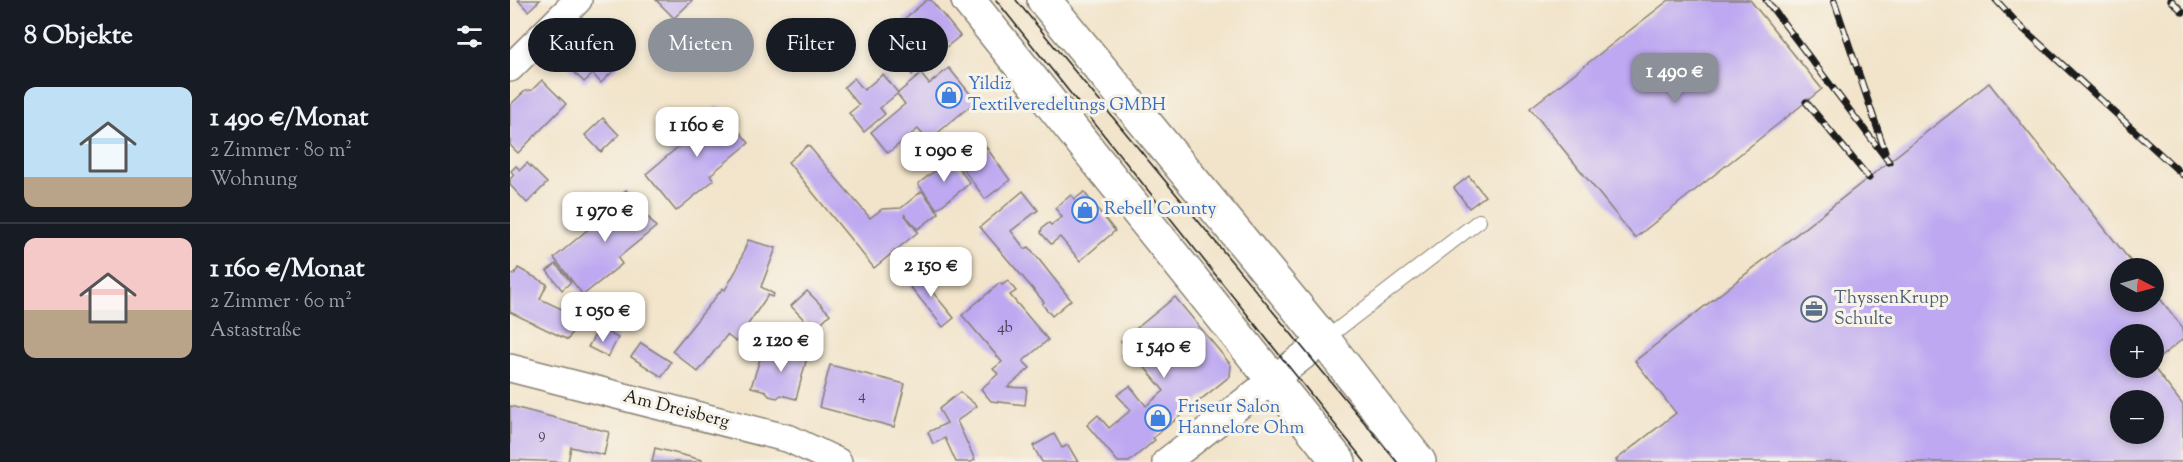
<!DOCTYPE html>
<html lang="de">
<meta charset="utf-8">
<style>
:root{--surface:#171b24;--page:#20242c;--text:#f1f3f6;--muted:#9ea1a6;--line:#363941;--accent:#8c9099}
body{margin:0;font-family:"Sorts Mill Goudy",serif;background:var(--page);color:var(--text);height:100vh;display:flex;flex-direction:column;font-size:22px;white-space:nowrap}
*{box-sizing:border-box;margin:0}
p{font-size:20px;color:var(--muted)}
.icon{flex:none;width:33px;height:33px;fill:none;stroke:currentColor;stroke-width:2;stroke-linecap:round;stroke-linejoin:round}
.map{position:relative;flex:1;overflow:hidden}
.panel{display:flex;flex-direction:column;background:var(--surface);width:510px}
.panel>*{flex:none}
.hud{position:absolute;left:18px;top:18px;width:570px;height:54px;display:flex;gap:12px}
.needle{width:39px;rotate:96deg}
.fabs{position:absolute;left:1600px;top:258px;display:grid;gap:12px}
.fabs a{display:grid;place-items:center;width:54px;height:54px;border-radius:50%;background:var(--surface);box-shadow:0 3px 9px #0003;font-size:30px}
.price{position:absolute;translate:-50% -51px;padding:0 14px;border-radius:12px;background:#fff;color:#222;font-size:20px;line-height:39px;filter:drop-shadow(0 2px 3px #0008)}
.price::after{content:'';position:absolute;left:50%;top:36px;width:18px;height:14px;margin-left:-9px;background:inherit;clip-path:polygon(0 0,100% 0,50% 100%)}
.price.selected{background:var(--accent);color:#fff}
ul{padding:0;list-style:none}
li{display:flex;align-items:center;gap:18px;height:150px;padding:0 24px}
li+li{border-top:2px solid var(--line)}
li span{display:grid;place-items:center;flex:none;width:168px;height:120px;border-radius:12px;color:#555}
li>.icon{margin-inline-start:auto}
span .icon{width:72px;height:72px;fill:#fffc;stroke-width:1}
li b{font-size:26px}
h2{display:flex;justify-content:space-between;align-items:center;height:72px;padding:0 24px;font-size:26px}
.chip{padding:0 21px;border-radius:27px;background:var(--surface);box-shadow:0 3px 9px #0003;font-size:21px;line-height:54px}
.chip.selected{background:var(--accent);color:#fff}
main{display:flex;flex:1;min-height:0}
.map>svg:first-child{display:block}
.building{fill:#bda8f1;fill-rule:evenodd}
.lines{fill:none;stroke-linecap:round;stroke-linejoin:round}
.lane-casing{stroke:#878073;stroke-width:16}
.street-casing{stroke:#878073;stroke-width:30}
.secondary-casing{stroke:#878073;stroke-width:36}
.lane{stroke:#fff;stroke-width:14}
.street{stroke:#fff;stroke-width:27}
.secondary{stroke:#fff;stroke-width:33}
.tram{stroke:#1c1c1c;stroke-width:1.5}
.rail-casing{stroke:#1c1c1c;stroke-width:7}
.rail{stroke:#f7f3e8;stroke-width:4.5;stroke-dasharray:14;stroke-linecap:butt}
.labels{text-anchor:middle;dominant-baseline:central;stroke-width:6;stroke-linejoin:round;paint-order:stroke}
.number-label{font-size:15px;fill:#443f51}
.shop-label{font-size:18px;fill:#366cbe;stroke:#f7f3e8;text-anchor:start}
.service-label{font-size:18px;fill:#4e5e75;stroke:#f7f3e8;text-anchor:start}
.street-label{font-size:18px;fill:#1c1c1c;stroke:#f7f3e8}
</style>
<main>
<section class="panel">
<h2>8 Objekte<svg class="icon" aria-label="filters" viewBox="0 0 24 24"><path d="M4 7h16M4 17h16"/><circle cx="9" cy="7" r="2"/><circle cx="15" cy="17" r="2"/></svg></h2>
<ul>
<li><span style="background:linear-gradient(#bfe0f5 75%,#b9a48a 0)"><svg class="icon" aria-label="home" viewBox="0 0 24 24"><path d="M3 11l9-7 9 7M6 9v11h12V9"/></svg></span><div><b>1 490 €/Monat</b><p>2 Zimmer · 80 m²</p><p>Wohnung</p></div></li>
<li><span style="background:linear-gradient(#f6c9c9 60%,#b9a48a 0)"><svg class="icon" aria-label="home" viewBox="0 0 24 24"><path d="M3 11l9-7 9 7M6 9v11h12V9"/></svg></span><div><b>1 160 €/Monat</b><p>2 Zimmer · 60 m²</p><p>Astastraße</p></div></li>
</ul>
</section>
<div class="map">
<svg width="1673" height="462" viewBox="0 0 1673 462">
<rect width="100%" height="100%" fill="#f7f3e8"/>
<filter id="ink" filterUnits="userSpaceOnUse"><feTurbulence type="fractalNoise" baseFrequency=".0167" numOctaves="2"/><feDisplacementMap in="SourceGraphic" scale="12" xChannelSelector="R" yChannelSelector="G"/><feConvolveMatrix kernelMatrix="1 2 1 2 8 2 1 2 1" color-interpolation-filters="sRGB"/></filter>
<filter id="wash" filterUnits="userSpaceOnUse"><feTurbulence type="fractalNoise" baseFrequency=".008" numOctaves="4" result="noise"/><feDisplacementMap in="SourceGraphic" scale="24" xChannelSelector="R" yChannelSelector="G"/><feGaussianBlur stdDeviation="1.35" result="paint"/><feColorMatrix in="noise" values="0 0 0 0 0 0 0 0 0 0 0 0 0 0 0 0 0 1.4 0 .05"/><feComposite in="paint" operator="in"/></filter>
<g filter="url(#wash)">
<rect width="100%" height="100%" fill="#f2e4ca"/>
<g id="blocks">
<g class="building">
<path d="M 8,0 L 30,0 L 18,11 Z"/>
<path d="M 146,0 L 183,0 L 164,18 Z"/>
<path d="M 417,0 L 421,0 L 450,36 L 402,75 L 391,62 L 384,67 L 377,58 L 383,53 L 371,38 Z"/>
<path d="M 1159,0 L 1240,0 L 1312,89 L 1125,238 L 1020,108 Z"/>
<path d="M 159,21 L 178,41 L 160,59 L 140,39 Z"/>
<path d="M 72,33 L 83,44 L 88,39 L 111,63 L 91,83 L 83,74 L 74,82 L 48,56 Z"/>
<path d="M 439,68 L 466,101 L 418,141 L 408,129 L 378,153 L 361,132 L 395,104 L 387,94 L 370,108 L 375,114 L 354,132 L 339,113 L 349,105 L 334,87 L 344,78 L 354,90 L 373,74 L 388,93 L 411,74 L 419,84 Z"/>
<path d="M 32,80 L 56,104 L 8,153 L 0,145 L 0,105 L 15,91 L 22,90 Z"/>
<path d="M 1479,83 L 1626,268 L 1611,268 L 1611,302 L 1644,302 L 1644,291 L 1673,328 L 1673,339 L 1644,362 L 1644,334 L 1611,334 L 1611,368 L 1644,368 L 1673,405 L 1673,462 L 1107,462 L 1106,460 L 1166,413 L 1125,361 ZM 1611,400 L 1644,400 L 1644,434 L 1611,434 Z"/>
<path d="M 208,106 L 239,143 L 200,175 L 204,180 L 166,211 L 136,174 L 174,142 L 170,137 Z"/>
<path d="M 93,118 L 109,135 L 91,152 L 75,135 Z"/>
<path d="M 298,145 L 360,218 L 372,209 L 391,208 L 412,191 L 429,213 L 408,229 L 394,214 L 408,232 L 364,268 L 278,162 Z"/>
<path d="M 476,147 L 500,180 L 475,199 L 451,166 Z"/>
<path d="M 441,158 L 460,183 L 427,209 L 408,184 Z"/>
<path d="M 17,163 L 37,183 L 17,203 L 0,185 L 0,179 L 4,175 L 1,171 L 6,166 L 10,170 Z"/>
<path d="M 959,176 L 975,196 L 959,208 L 944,188 Z"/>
<path d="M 116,190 L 146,227 L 108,258 L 112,264 L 73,295 L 44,258 L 82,226 L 78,221 Z"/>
<path d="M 513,191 L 528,210 L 501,231 L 515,249 L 519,247 L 561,300 L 542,316 L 532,304 L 534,302 L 470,227 Z"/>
<path d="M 574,192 L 605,231 L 570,261 L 550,237 L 541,244 L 531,233 L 532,228 L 539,223 L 541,225 L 552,217 L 545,208 L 561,195 L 565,199 Z"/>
<path d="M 238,240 L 266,248 L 251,287 L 264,294 L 262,297 L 258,295 L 226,342 L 217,335 L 188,372 L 162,351 L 213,288 L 215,290 L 228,267 Z"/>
<path d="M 46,264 L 61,282 L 52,290 L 37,271 Z"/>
<path d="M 8,268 L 37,284 L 30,299 L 69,317 L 58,340 L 0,312 L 0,273 L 4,275 Z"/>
<path d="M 418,270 L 428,283 L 420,289 L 444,318 L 433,327 L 399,285 Z"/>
<path d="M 498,281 L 506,291 L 500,295 L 538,340 L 513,361 L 520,368 L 498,387 L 517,388 L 515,405 L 481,401 L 471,389 L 488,374 L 483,369 L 492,362 L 452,315 L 490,283 L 492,285 Z"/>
<path d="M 297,291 L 320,314 L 304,330 L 281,306 Z"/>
<path d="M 665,297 L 721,365 L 720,376 L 643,438 L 645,440 L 619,462 L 608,462 L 577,425 L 588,415 L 599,428 L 621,410 L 607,395 L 620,386 L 636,406 L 654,391 L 628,359 L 620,365 L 612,355 L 618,350 L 611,341 Z"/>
<path d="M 89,328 L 108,338 L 98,357 L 78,347 Z"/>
<path d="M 131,343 L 161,362 L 152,377 L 121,357 Z"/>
<path d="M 278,344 L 299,350 L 286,399 L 271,395 L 267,398 L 259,396 L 256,391 L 241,387 L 252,353 L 273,358 Z"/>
<path d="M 320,365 L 395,384 L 384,427 L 309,407 Z"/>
<path d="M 450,392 L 467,406 L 447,421 L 465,460 L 461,462 L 446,462 L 435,438 L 423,444 L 418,432 L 437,423 L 429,409 Z"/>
<path d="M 0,406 L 99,432 L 94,455 L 61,447 L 58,462 L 0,460 Z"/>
<path d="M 544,434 L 552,448 L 558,445 L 568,462 L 532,462 L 523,446 Z"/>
<path d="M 145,448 L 192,460 L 191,462 L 142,462 Z"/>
</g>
</g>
</g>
<g filter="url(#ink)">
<use href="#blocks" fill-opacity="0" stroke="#878073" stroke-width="1.5"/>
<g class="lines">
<g class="lane-casing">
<path id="lane" d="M 814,340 L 969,221"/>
</g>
<g class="street-casing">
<g id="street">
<path d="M 0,68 L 68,0"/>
<path d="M 0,368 L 280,439 L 328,462"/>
<path d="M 656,462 L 814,340"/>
</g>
</g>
<g class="secondary-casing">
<g id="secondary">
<path d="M 458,0 L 829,462"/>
<path d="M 534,0 L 814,340 L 909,462"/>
</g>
</g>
<use href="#lane" class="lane"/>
<use href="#street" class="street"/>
<use href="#secondary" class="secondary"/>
<g class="tram">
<path d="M 486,0 L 855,462"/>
<path d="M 506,0 L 887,462"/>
</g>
<g class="rail-casing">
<g id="rail">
<path d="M 1256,0 L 1379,162"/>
<path d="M 1324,0 L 1375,151"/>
<path d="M 1486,0 L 1507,23 L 1673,175"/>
<path d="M 1661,0 L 1673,12"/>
<path d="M 1296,102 L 1359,178"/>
</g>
</g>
<use href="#rail" class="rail"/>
</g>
</g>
<defs>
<g id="shop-ring" transform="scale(1.35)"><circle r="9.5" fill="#f7f3e8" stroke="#3f7fe0" stroke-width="1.5"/><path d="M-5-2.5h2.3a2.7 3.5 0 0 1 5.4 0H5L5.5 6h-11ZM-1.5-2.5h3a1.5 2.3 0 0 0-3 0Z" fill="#3f7fe0"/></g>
<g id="office-ring" transform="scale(1.35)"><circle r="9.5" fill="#f7f3e8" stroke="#5c6f8a" stroke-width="1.5"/><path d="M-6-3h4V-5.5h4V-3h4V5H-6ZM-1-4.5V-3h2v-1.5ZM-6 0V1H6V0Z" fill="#5c6f8a"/></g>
</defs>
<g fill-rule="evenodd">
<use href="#shop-ring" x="439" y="95"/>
<use href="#shop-ring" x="575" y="210"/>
<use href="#office-ring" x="1304" y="309"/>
<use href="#shop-ring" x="648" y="418"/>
</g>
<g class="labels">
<g class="number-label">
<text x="495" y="328">4b</text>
<text x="352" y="396">4</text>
<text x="32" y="435">9</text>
</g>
<g class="shop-label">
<text x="458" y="85">Yildiz<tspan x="458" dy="21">Textilveredelungs GMBH</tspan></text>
<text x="594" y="210">Rebell County</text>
<text x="668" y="408">Friseur Salon<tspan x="668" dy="21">Hannelore Ohm</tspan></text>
</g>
<g class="service-label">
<text x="1324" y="299">ThyssenKrupp<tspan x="1324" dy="21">Schulte</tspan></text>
</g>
<g class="street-label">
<text transform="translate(166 410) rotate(14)">Am Dreisberg</text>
</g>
</g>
</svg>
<div class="fabs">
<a><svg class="needle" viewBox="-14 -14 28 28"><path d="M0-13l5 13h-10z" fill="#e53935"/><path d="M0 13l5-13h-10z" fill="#9ea1a6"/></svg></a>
<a>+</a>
<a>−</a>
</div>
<b class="price selected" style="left:1165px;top:104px">1 490 €</b>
<b class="price" style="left:187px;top:158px">1 160 €</b>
<b class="price" style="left:434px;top:183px">1 090 €</b>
<b class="price" style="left:95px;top:243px">1 970 €</b>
<b class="price" style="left:421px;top:298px">2 150 €</b>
<b class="price" style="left:93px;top:343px">1 050 €</b>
<b class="price" style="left:271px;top:373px">2 120 €</b>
<b class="price" style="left:654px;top:379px">1 540 €</b>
<div class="hud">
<a class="chip">Kaufen</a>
<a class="chip selected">Mieten</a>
<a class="chip">Filter</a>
<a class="chip">Neu</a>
</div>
</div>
</main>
